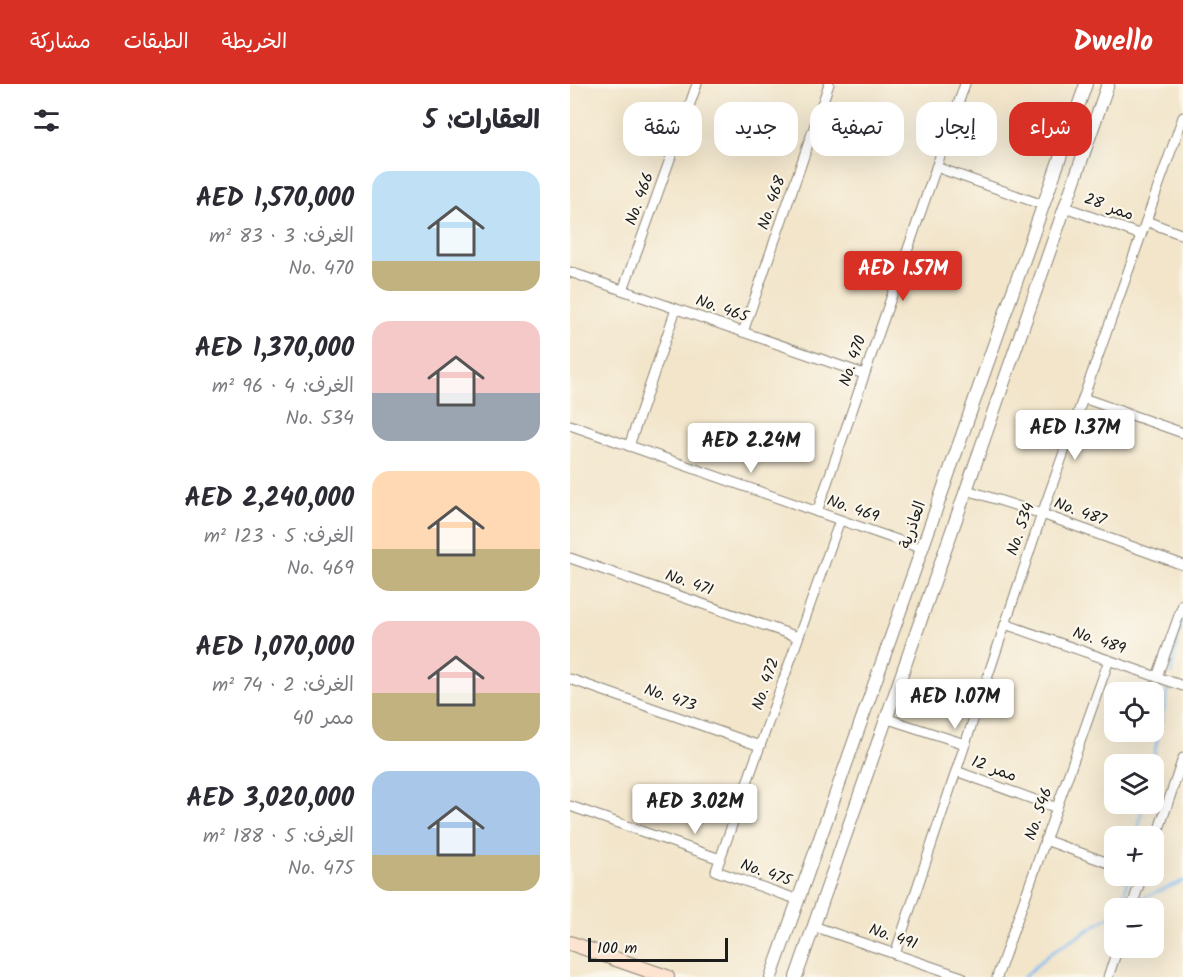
<!DOCTYPE html>
<html lang="ar">
<meta charset="utf-8">
<style>
:root{--surface:#fff;--page:#f7f7f7;--text:#2b2b33;--muted:#7c7c81;--accent:#d93025}
body{margin:0;font-family:Kalam,"Playpen Sans Arabic",sans-serif;background:var(--page);color:var(--text);direction:rtl;height:100vh;display:flex;flex-direction:column;font-size:22px;white-space:nowrap}
*{box-sizing:border-box;margin:0}
p{font-size:20px;color:var(--muted)}
.icon{flex:none;width:33px;height:33px;fill:none;stroke:currentColor;stroke-width:2;stroke-linecap:round;stroke-linejoin:round}
.map{position:relative;flex:1;overflow:hidden;direction:ltr}
.drawer{display:flex;flex-direction:column;background:var(--surface);width:570px}
.drawer>*{flex:none}
.banner{position:absolute;left:18px;top:18px;width:504px;height:54px;direction:rtl;display:flex;gap:12px}
.buttons{position:absolute;left:534px;top:598px;display:grid;gap:12px}
.buttons a{display:grid;place-items:center;width:60px;height:60px;border-radius:12px;background:var(--surface);box-shadow:0 6px 24px #0002;font-size:30px}
.scale{position:absolute;left:18px;bottom:15px;width:140px;box-sizing:border-box;padding-left:6px;border:3px solid #1c1c1c;border-top:0;font-size:16px;line-height:21px;white-space:nowrap;color:#1c1c1c;-webkit-text-stroke:4px #fbf7ec;paint-order:stroke}
.price{position:absolute;translate:-50% -51px;padding:0 14px;border-radius:6px;background:#fff;color:#222;font-size:20px;line-height:39px;filter:drop-shadow(0 2px 3px #0008)}
.price::after{content:'';position:absolute;left:50%;top:36px;width:18px;height:14px;margin-left:-9px;background:inherit;clip-path:polygon(0 0,100% 0,50% 100%)}
.price.current{background:var(--accent);color:#fff}
ul{padding:0;list-style:none}
li{display:flex;align-items:center;gap:18px;height:150px;padding:0 30px}
li span{display:grid;place-items:center;flex:none;width:168px;height:120px;border-radius:18px;color:#555}
li>.icon{margin-inline-start:auto}
span .icon{width:72px;height:72px;fill:#fffc;stroke-width:1}
li b{font-size:26px}
h2{display:flex;justify-content:space-between;align-items:center;height:72px;padding:0 30px;font-size:26px}
.tag{padding:0 21px;border-radius:18px;background:var(--surface);box-shadow:0 6px 24px #0002;font-size:21px;line-height:54px}
.tag.current{background:var(--accent);color:#fff}
header{display:flex;align-items:center;gap:36px;box-sizing:border-box;height:84px;padding:0 30px;background:var(--accent);color:#fff}
header strong{font-size:28px}
nav{display:flex;gap:33px;margin-inline-start:auto;font-size:21px}
main{display:flex;flex:1;min-height:0}
.map>svg:first-child{display:block}
.lines{fill:none;stroke-linecap:round;stroke-linejoin:round}
.stream{stroke:#7dbdf2;stroke-width:3}
.minor-casing{stroke:#878073;stroke-width:11}
.tertiary-casing{stroke:#878073;stroke-width:14}
.secondary-casing{stroke:#878073;stroke-width:16}
.minor{stroke:#fff;stroke-width:9}
.tertiary{stroke:#fff;stroke-width:12}
.secondary{stroke:#fde4d0;stroke-width:14}
.labels{text-anchor:middle;dominant-baseline:central;stroke-width:4.5;stroke-linejoin:round;paint-order:stroke}
.street-label{font-size:16px;fill:#1c1c1c;stroke:#fbf7ec}
</style>
<header>
<strong>Dwello</strong>
<nav><a>الخريطة</a><a>الطبقات</a><a>مشاركة</a></nav>
</header>
<main>
<div class="map">
<svg width="613" height="893" viewBox="0 0 613 893">
<rect width="100%" height="100%" fill="#fbf7ec"/>
<filter id="ink" filterUnits="userSpaceOnUse"><feTurbulence type="fractalNoise" baseFrequency=".0167" numOctaves="2"/><feDisplacementMap in="SourceGraphic" scale="12" xChannelSelector="R" yChannelSelector="G"/><feConvolveMatrix kernelMatrix="1 2 1 2 8 2 1 2 1" color-interpolation-filters="sRGB"/></filter>
<filter id="wash" filterUnits="userSpaceOnUse"><feTurbulence type="fractalNoise" baseFrequency=".008" numOctaves="4" result="noise"/><feDisplacementMap in="SourceGraphic" scale="24" xChannelSelector="R" yChannelSelector="G"/><feGaussianBlur stdDeviation="1.35" result="paint"/><feColorMatrix in="noise" values="0 0 0 0 0 0 0 0 0 0 0 0 0 0 0 0 0 1.4 0 .05"/><feComposite in="paint" operator="in"/></filter>
<g filter="url(#wash)">
<rect width="100%" height="100%" fill="#f2e5ca"/>
<g class="lines">
<g class="stream">
<path d="M 601,590 L 612,536"/>
<path d="M 582,681 L 598,605"/>
<path d="M 567,753 L 573,720"/>
<path d="M 568,816 L 613,797"/>
<path d="M 552,825 L 558,792"/>
<path d="M 553,825 L 559,821"/>
<path d="M 454,893 L 479,870 L 544,830"/>
</g>
</g>
</g>
<g filter="url(#ink)">
<g class="lines">
<g class="minor-casing">
<g id="minor">
<path d="M 366,83 L 473,121"/>
<path d="M 495,123 L 571,151"/>
<path d="M 576,137 L 613,151"/>
<path d="M 0,188 L 294,290"/>
<path d="M 53,206 L 127,0"/>
<path d="M 173,248 L 259,0"/>
<path d="M 513,314 L 613,349"/>
<path d="M 0,341 L 353,465"/>
<path d="M 59,362 L 106,225"/>
<path d="M 397,406 L 472,430 L 613,481"/>
<path d="M 247,428 L 395,0"/>
<path d="M 0,474 L 228,553"/>
<path d="M 435,540 L 613,602"/>
<path d="M 587,593 L 613,520"/>
<path d="M 0,595 L 190,662"/>
<path d="M 318,635 L 395,660"/>
<path d="M 386,687 L 487,724"/>
<path d="M 0,722 L 150,775 L 146,787 L 229,816"/>
<path d="M 475,756 L 544,781"/>
<path d="M 584,760 L 613,674"/>
<path d="M 150,775 L 270,436"/>
<path d="M 561,825 L 572,792"/>
<path d="M 243,842 L 392,893"/>
<path d="M 325,870 L 472,430 L 613,33"/>
<path d="M 427,893 L 539,576"/>
<path d="M 538,893 L 548,864"/>
</g>
</g>
<g class="tertiary-casing">
<g id="tertiary">
<path d="M 201,893 L 516,0"/>
<path d="M 226,893 L 538,0"/>
</g>
</g>
<g class="secondary-casing">
<path id="secondary" d="M 0,859 L 97,893"/>
</g>
<use href="#minor" class="minor"/>
<use href="#tertiary" class="tertiary"/>
<use href="#secondary" class="secondary"/>
</g>
</g>
<g class="labels">
<g class="street-label">
<text transform="translate(70 115) rotate(-70)">No. 466</text>
<text transform="translate(202 119) rotate(-71)">No. 468</text>
<text transform="translate(539 123) rotate(20)">ممر 28</text>
<text transform="translate(152 225) rotate(19)">No. 465</text>
<text transform="translate(283 277) rotate(-71)">No. 470</text>
<text transform="translate(283 425) rotate(19)">No. 469</text>
<text transform="translate(510 428) rotate(20)">No. 487</text>
<text transform="translate(343 441) rotate(-71)">العاذرية</text>
<text transform="translate(451 445) rotate(-71)">No. 534</text>
<text transform="translate(119 499) rotate(19)">No. 471</text>
<text transform="translate(529 557) rotate(19)">No. 489</text>
<text transform="translate(196 600) rotate(-71)">No. 472</text>
<text transform="translate(100 614) rotate(19)">No. 473</text>
<text transform="translate(424 685) rotate(20)">ممر 12</text>
<text transform="translate(469 730) rotate(-71)">No. 546</text>
<text transform="translate(196 789) rotate(19)">No. 475</text>
<text transform="translate(323 853) rotate(19)">No. 491</text>
</g>
</g>
</svg>
<div class="buttons">
<a><svg class="icon" aria-label="locate" viewBox="0 0 24 24"><circle cx="12" cy="12" r="6"/><path d="M12 2v4M12 18v4M2 12h4M18 12h4"/></svg></a>
<a><svg class="icon" aria-label="layers" viewBox="0 0 24 24"><path d="M12 4l9 5-9 5-9-5zM3 14l9 5 9-5"/></svg></a>
<a>+</a>
<a>−</a>
</div>
<div class="scale">100 m</div>
<b class="price current" style="left:333px;top:218px">AED 1.57M</b>
<b class="price" style="left:505px;top:377px">AED 1.37M</b>
<b class="price" style="left:181px;top:390px">AED 2.24M</b>
<b class="price" style="left:385px;top:646px">AED 1.07M</b>
<b class="price" style="left:125px;top:751px">AED 3.02M</b>
<div class="banner">
<a class="tag current">شراء</a>
<a class="tag">إيجار</a>
<a class="tag">تصفية</a>
<a class="tag">جديد</a>
<a class="tag">شقة</a>
</div>
</div>
<section class="drawer">
<h2>العقارات: 5<svg class="icon" aria-label="filters" viewBox="0 0 24 24"><path d="M4 7h16M4 17h16"/><circle cx="9" cy="7" r="2"/><circle cx="15" cy="17" r="2"/></svg></h2>
<ul>
<li><span style="background:linear-gradient(#bfe0f5 75%,#c2b280 0)"><svg class="icon" aria-label="home" viewBox="0 0 24 24"><path d="M3 11l9-7 9 7M6 9v11h12V9"/></svg></span><div><b>AED 1,570,000</b><p>الغرف: 3 · 83 m²</p><p>No. 470</p></div></li>
<li><span style="background:linear-gradient(#f6c9c9 60%,#9aa5b1 0)"><svg class="icon" aria-label="home" viewBox="0 0 24 24"><path d="M3 11l9-7 9 7M6 9v11h12V9"/></svg></span><div><b>AED 1,370,000</b><p>الغرف: 4 · 96 m²</p><p>No. 534</p></div></li>
<li><span style="background:linear-gradient(#ffd9b3 65%,#c2b280 0)"><svg class="icon" aria-label="home" viewBox="0 0 24 24"><path d="M3 11l9-7 9 7M6 9v11h12V9"/></svg></span><div><b>AED 2,240,000</b><p>الغرف: 5 · 123 m²</p><p>No. 469</p></div></li>
<li><span style="background:linear-gradient(#f6c9c9 60%,#c2b280 0)"><svg class="icon" aria-label="home" viewBox="0 0 24 24"><path d="M3 11l9-7 9 7M6 9v11h12V9"/></svg></span><div><b>AED 1,070,000</b><p>الغرف: 2 · 74 m²</p><p>ممر 40</p></div></li>
<li><span style="background:linear-gradient(#a9c7e8 70%,#c2b280 0)"><svg class="icon" aria-label="home" viewBox="0 0 24 24"><path d="M3 11l9-7 9 7M6 9v11h12V9"/></svg></span><div><b>AED 3,020,000</b><p>الغرف: 5 · 188 m²</p><p>No. 475</p></div></li>
</ul>
</section>
</main>
